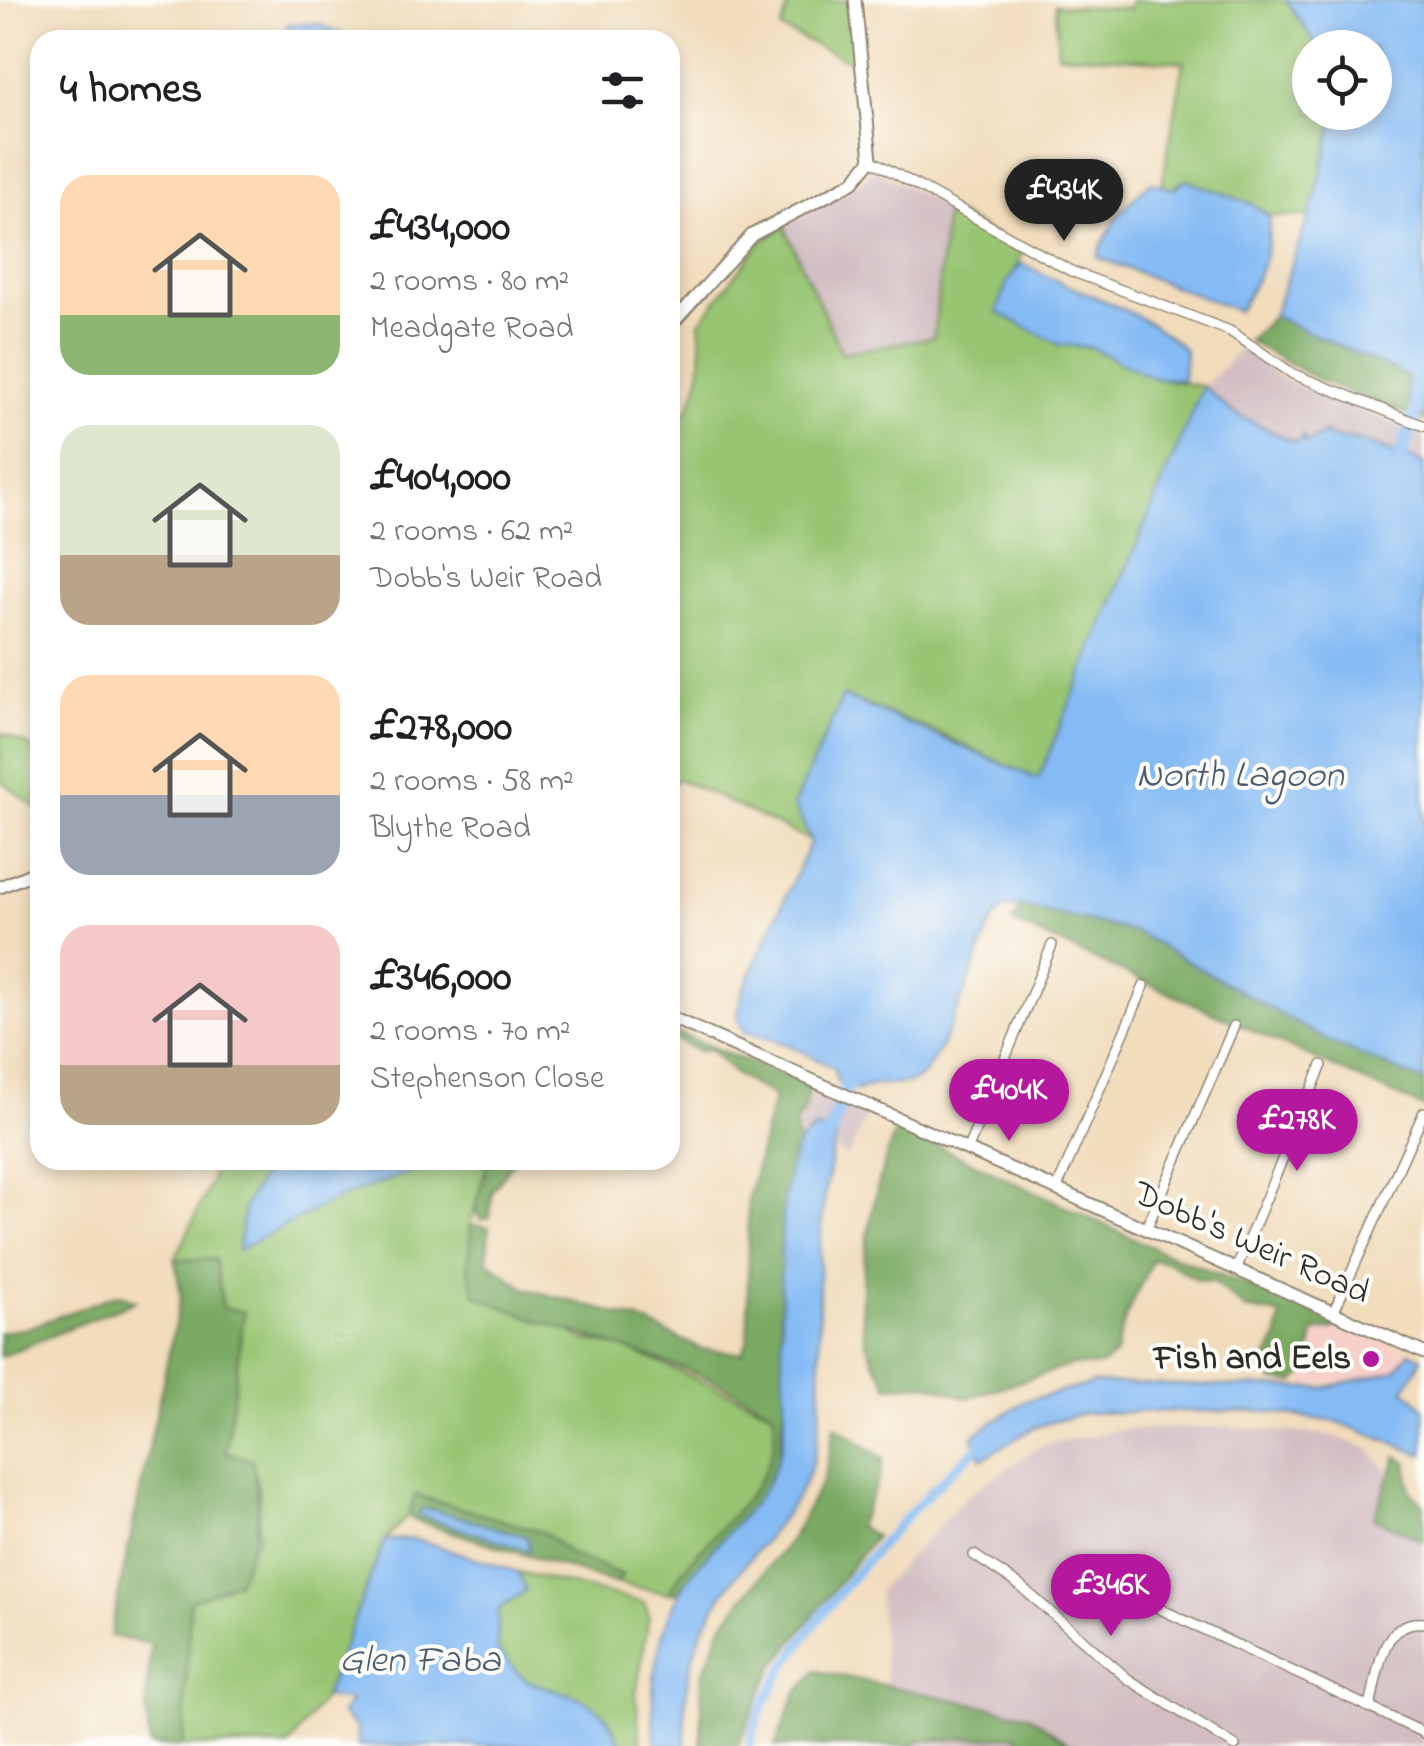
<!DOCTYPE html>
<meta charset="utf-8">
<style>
:root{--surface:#fff;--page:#f6f6f6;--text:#202124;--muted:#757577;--accent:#b5179e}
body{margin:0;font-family:"Indie Flower",sans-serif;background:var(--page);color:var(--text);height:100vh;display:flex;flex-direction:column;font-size:38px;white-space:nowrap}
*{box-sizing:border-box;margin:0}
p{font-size:32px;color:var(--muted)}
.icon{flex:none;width:55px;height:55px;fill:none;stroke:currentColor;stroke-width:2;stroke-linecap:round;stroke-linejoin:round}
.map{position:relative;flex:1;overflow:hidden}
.drawer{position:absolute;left:30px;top:30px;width:650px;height:1140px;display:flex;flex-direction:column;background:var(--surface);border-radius:30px;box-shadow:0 5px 15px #0003}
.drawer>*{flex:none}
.tools{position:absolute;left:1292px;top:30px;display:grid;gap:20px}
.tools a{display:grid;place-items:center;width:100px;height:100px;border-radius:50%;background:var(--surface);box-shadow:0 5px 15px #0003;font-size:50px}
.price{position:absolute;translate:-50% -85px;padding:0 22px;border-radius:35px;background:var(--accent);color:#fff;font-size:32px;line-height:65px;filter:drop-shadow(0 2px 5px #0008)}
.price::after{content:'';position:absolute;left:50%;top:60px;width:30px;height:22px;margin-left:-15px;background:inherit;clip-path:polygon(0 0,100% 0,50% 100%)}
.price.current{background:#222;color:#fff}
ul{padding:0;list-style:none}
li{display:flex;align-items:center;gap:30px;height:250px;padding:0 30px}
li span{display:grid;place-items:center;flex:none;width:280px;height:200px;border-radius:30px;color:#555}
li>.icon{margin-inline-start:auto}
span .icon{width:120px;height:120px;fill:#fffc;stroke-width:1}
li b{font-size:42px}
h2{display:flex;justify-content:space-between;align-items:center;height:120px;padding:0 30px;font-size:42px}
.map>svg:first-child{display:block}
.built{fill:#f7d0ca}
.industrial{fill:#d2bec2}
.green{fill:#98c572;stroke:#62784e;stroke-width:2.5}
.forest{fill:#7aaa64;stroke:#526a48;stroke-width:2.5}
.water{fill:#85bbf4;stroke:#587390;stroke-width:2.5}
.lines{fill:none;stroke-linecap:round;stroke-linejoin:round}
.canal{stroke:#85bbf4;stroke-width:9}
.river{stroke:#85bbf4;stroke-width:14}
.minor-casing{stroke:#8e8473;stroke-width:12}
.tertiary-casing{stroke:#8e8473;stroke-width:15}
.minor{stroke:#fff;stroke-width:9}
.tertiary{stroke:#fff;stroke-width:11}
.poi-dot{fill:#b5179e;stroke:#fdfcf7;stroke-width:4}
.labels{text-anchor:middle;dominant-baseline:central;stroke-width:8;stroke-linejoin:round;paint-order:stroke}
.street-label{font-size:35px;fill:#2b2b2b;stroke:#fdfcf7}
.poi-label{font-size:35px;font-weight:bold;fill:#2b2b2b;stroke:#fdfcf7;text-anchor:end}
.water-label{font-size:38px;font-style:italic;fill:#4a5d71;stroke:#fdfcf7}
</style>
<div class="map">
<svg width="1424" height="1746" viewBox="0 0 1424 1746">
<rect width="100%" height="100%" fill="#fdfcf7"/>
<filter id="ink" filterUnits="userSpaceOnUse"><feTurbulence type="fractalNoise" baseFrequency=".01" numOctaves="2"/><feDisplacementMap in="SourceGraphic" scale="20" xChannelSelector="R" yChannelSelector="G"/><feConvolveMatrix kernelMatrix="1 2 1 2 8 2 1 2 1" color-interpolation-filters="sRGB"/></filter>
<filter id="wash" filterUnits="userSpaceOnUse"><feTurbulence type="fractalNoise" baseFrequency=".0048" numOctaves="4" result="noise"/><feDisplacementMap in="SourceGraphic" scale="40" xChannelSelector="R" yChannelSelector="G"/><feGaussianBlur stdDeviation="2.25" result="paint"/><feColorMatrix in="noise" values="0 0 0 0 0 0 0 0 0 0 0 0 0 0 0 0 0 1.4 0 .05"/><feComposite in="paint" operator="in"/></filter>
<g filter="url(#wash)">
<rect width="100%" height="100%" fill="#f1dcbb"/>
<path class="built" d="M 1339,1321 L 1359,1330 L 1410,1352 L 1395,1371 L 1303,1388 L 1314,1331 L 1334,1329 Z"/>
<g class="industrial">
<path d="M 873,169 L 946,208 L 934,337 L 842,354 L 784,226 L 861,182 Z"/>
<path d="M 1244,346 L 1279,377 L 1299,387 L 1424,434 L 1424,463 L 1360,441 L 1299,443 L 1231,411 L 1203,387 Z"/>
<path d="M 813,1094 L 851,1105 L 866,1117 L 848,1157 L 837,1152 L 835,1137 L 823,1131 L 807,1137 L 796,1132 Z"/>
<path d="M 1237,1427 L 1335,1436 L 1369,1449 L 1391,1474 L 1375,1518 L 1424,1541 L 1424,1746 L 892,1746 L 878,1591 L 965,1497 L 1043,1444 L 1128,1429 Z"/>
</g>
<g class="green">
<path d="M 790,0 L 849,0 L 856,64 L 781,29 Z"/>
<path d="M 1131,0 L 1286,0 L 1318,47 L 1310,48 L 1310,112 L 1336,113 L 1310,216 L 1269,216 L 1252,204 L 1185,180 L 1173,190 L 1162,184 L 1184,62 L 1058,54 L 1055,5 L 1130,9 Z"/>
<path d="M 946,208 L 1023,251 L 998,312 L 1060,344 L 1090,347 L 1153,378 L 1203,386 L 1038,780 L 938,733 L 844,696 L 794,805 L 811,841 L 679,779 L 670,785 L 670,422 L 678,422 C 704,392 703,360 700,322 L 758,245 L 784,226 L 842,353 L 934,337 Z"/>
<path d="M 0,732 L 40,751 L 40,811 L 0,780 Z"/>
<path d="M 214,1160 L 488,1160 L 471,1222 L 468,1269 L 582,1339 L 628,1349 L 773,1412 C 790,1487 699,1534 668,1593 L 618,1584 L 622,1575 L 569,1554 L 545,1533 L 415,1495 L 409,1514 L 385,1540 L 324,1697 L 289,1746 L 183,1746 L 190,1601 L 258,1539 L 259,1495 L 252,1460 L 226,1452 L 244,1312 L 223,1308 L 215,1260 L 175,1260 L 211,1182 Z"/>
<path d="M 518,1572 L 645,1603 L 649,1616 L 636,1695 L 641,1746 L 621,1746 C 602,1693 574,1699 531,1682 C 518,1677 507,1659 497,1649 L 498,1610 L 526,1590 Z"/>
</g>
<g class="forest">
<path d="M 1273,316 L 1407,376 L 1408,404 L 1424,410 L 1424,421 L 1321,381 L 1248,341 Z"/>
<path d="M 1022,906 L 1136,932 L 1328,1041 L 1424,1082 L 1424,1108 L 1012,922 Z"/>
<path d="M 670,1030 L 810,1087 L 806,1106 L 795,1125 L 799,1144 L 790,1166 L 783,1216 L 786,1399 L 778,1459 L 761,1495 L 676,1593 L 669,1593 C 699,1534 790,1487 773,1412 C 682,1355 571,1340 475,1295 L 468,1269 L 471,1225 L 489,1227 L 487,1261 L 524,1288 L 642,1321 L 701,1349 L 742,1353 L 748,1340 L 748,1198 L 774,1097 L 735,1074 L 711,1050 L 697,1051 L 670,1036 Z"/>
<path d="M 898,1127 L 1155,1249 L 1339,1321 L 1334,1329 L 1314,1332 L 1307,1371 L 1294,1383 L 1273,1380 L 1265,1364 L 1278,1336 L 1281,1315 L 1245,1309 L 1214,1282 L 1197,1280 L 1167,1262 L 1152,1259 C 1140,1291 1120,1319 1116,1354 L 1100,1366 L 1072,1365 L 967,1398 L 929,1384 L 888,1386 C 882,1372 871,1359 867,1345 C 851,1294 875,1175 898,1127 Z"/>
<path d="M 488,1160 L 514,1160 L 492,1192 L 490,1217 L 481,1220 L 475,1212 Z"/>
<path d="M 215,1259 L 223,1308 L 244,1312 L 226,1452 L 252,1460 C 262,1512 260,1534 238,1581 L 190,1601 L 183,1746 L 150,1746 L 146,1709 L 151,1644 L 110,1636 L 181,1295 L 175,1260 Z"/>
<path d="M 118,1294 L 135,1301 L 0,1357 L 0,1332 L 25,1329 Z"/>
<path d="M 835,1426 L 883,1458 L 880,1477 L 858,1526 L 875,1536 L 772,1669 L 738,1746 L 701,1746 L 702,1675 L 722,1625 L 791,1539 L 824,1478 Z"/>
<path d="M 1397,1456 L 1407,1461 L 1410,1490 L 1424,1505 L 1424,1541 L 1374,1518 Z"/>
<path d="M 415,1495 L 545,1533 L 569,1554 L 622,1575 L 618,1584 L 413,1520 L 409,1514 Z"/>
<path d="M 816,1671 L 1028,1715 L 1073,1746 L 1019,1746 L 1018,1736 L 916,1741 L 915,1746 L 775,1746 L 796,1694 Z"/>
</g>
<g class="water">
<path d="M 1286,0 L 1424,0 L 1424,410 L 1408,404 L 1407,376 L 1273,316 L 1315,199 L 1336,113 L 1375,112 L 1375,48 L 1318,47 Z"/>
<path d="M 288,24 L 319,24 L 357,40 L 295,40 L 285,32 Z"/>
<path d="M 1185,180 L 1252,204 L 1269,216 C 1271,254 1258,279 1238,311 L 1097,257 C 1109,225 1125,204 1151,182 L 1173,189 Z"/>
<path d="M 1021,263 C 1076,294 1139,306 1185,350 L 1183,380 L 1153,378 L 1090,347 L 1060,345 L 997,312 L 1007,282 Z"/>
<path d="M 1203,386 L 1231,411 L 1289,440 L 1299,442 L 1303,435 L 1306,444 L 1326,432 L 1328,437 L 1360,441 L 1424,463 L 1424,1082 L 1328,1041 L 1136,932 L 1022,906 L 1002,909 L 991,924 C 979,954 940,1065 918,1079 C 900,1090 876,1079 858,1090 L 837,1081 L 834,1068 L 787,1044 L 743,1031 L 737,1017 L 742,993 L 811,841 L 794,805 L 843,696 L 1038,779 Z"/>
<path d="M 815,1128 L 836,1137 C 820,1200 818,1261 819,1326 C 820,1370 825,1421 812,1463 C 801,1498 778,1524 755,1552 C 702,1613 679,1664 686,1746 L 656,1746 C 646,1683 659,1610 702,1561 C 730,1528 764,1501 778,1458 C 790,1425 784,1386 782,1352 C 781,1302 775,1182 800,1141 C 804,1135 810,1136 815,1128 Z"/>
<path d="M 271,1160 L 441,1160 L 335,1200 L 238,1250 L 245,1205 Z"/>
<path d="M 1410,1352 L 1422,1358 L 1405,1390 L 1424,1408 L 1424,1455 L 1338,1422 L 1268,1412 L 1192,1411 L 1084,1413 L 1035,1427 L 982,1459 L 972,1436 L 1025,1401 L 1095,1383 L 1323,1388 L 1395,1371 Z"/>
<path d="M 435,1510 L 527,1537 L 530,1551 L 418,1515 L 422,1509 Z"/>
<path d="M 416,1539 L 518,1572 L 526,1590 L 498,1610 L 497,1649 C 507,1659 518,1677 531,1682 C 574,1699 602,1693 621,1746 L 357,1746 L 357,1729 L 341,1713 L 351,1701 L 324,1697 L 385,1540 Z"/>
</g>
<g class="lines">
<path class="canal" d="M 750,1746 C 761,1665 919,1496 983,1443"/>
<g class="river">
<path d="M 1401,456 L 1417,408"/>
<path d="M 823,1152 L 847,1085"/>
</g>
</g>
</g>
<g filter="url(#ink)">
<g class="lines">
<g class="minor-casing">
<g id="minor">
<path d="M 871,160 L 1071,271 L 1230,331 L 1293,374 L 1424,426"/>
<path d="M 968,1148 L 1052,945"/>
<path d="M 1057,1188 L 1144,986"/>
<path d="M 1147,1227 L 1234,1026"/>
<path d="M 1237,1267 L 1322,1065"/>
<path d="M 1334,1311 L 1424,1112"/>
<path d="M 974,1555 L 1019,1585 L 1128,1679 L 1235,1746"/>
<path d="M 1122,1591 L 1424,1733"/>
<path d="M 1370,1707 C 1378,1675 1380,1618 1424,1623"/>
</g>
</g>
<g class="tertiary-casing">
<g id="tertiary">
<path d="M 670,326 L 752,235 L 853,182 L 871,160 L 855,0"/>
<path d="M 0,887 L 40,870"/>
<path d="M 670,1017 L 1424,1353"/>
</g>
</g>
<use href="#minor" class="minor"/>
<use href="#tertiary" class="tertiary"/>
</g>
</g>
<circle class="poi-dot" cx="1371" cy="1359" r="10"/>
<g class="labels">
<g class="street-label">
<text transform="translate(1251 1244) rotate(24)">Dobb's Weir Road</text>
</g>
<g class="poi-label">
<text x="1351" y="1359">Fish and Eels</text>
</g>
<g class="water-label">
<text x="1240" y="777">North Lagoon</text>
<text x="420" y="1662">Glen Faba</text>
</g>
</g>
</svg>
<div class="tools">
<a><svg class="icon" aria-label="locate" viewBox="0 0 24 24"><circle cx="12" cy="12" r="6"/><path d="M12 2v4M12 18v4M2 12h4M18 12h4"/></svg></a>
</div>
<b class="price current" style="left:1064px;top:244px">£434K</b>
<b class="price" style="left:1009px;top:1144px">£404K</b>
<b class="price" style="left:1297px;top:1174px">£278K</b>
<b class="price" style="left:1111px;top:1639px">£346K</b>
<section class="drawer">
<h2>4 homes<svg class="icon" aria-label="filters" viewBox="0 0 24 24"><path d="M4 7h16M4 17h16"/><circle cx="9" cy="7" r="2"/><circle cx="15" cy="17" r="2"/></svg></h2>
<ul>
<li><span style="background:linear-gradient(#ffd9b3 70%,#8fb573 0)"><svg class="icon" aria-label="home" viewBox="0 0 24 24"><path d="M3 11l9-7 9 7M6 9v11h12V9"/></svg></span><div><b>£434,000</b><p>2 rooms · 80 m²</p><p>Meadgate Road</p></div></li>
<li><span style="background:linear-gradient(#dfe7d0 65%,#b9a48a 0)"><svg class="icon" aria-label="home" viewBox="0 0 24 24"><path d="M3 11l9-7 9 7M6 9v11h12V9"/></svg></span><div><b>£404,000</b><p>2 rooms · 62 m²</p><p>Dobb's Weir Road</p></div></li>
<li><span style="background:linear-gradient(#ffd9b3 60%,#9aa5b1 0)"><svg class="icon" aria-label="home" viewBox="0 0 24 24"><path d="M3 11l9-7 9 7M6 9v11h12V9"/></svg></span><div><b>£278,000</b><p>2 rooms · 58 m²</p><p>Blythe Road</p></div></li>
<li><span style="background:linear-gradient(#f6c9c9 70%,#b9a48a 0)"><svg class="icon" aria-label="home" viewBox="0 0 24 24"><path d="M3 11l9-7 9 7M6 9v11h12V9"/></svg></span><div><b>£346,000</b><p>2 rooms · 70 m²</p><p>Stephenson Close</p></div></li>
</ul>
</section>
</div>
